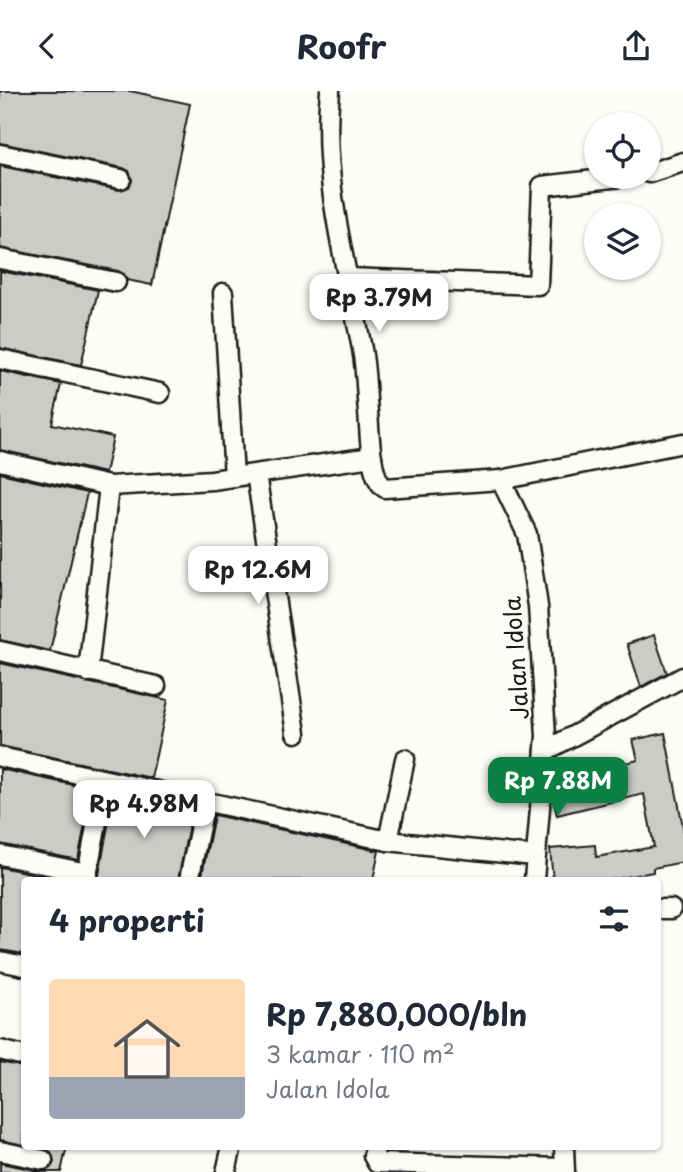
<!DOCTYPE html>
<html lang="id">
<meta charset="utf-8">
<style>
:root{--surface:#fff;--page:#f6f6f7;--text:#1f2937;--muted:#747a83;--line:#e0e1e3;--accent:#0b8043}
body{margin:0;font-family:"Playpen Sans",sans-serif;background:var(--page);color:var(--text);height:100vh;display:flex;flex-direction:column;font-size:26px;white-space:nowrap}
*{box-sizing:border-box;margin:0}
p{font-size:23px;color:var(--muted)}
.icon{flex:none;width:38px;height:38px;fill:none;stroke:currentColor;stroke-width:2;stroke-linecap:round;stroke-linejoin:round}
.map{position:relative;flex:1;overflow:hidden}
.side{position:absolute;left:21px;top:786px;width:640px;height:273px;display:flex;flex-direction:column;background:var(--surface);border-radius:7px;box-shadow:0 2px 5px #0004}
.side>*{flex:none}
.controls{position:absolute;left:584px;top:21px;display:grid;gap:14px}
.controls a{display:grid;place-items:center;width:77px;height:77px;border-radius:50%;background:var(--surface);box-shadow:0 2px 5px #0004;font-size:35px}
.price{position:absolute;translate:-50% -60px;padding:0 16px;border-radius:14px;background:#fff;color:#222;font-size:23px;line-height:46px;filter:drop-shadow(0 2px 4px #0008)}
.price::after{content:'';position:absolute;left:50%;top:42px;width:21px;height:16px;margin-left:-10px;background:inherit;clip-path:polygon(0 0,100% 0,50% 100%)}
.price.current{background:var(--accent);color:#fff}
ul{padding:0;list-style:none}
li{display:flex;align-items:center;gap:21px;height:175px;padding:0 28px}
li+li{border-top:2px solid var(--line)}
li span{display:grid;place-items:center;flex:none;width:196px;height:140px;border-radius:7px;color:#555}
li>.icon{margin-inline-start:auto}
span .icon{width:84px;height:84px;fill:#fffc;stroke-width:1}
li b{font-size:30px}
h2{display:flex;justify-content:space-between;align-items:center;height:84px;padding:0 28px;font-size:30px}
header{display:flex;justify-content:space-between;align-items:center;height:91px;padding:0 28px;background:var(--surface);font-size:32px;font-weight:700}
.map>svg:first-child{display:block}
.building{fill:#cccbc8;stroke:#1c1c1c;stroke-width:2}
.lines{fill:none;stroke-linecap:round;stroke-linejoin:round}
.minor-casing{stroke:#1c1c1c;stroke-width:23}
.minor{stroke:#fdfcf7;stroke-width:18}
.labels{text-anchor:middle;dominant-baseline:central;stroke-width:5;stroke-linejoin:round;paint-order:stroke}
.street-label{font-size:23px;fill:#1c1c1c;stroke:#fdfcf7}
</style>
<header><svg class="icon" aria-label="back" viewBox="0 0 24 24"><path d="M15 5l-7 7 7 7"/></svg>Roofr<svg class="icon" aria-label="share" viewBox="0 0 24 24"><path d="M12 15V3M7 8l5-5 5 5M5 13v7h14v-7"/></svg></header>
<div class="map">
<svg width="683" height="1081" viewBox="0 0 683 1081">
<rect width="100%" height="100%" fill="#fdfcf7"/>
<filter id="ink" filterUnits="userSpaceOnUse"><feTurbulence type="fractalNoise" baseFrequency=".0143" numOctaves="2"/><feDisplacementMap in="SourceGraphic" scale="14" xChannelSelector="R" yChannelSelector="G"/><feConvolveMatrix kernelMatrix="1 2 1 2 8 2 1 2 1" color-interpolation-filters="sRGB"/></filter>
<g filter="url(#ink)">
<g class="building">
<path d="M 0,0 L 130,0 L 190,13 L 152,194 L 127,189 L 124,183 L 118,180 L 0,157 L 0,75 L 119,99 L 129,96 L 132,90 L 129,80 L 123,77 L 0,52 Z"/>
<path d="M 0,180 L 98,199 L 81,274 L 0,257 Z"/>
<path d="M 0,280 L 61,293 L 52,333 L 113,346 L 105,382 L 0,359 Z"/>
<path d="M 0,382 L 87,402 L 50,560 L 0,549 Z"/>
<path d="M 654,544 L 667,582 L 641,596 L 627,553 Z"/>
<path d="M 0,572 L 168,609 L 151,687 L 0,655 Z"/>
<path d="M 665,642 L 683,736 L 683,771 L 653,777 L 653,781 L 610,789 L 553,789 L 550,758 L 595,754 L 596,766 L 654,756 L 644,703 L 557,724 L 552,705 L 554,689 L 638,669 L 633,649 Z"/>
<path d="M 0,678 L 92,698 L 78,769 L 0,753 Z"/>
<path d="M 114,702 L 192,719 L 178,789 L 98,789 Z"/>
<path d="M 214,724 L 379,760 L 373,789 L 201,789 Z"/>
<path d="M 0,776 L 66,789 L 24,789 L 24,863 L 0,859 Z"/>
<path d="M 0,971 L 24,976 L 24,1054 L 0,1049 Z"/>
<path d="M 33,1055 L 67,1055 L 61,1081 L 0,1081 L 0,1072 L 41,1080 L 51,1077 L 54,1071 L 51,1061 Z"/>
</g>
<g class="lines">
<g class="minor-casing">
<g id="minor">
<path d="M 330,0 C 321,88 346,172 362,258 C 366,279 366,300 368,321 C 370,340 369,387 385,397 L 501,389 L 683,352"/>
<path d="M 0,63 L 121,88"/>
<path d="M 649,82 L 683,71"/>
<path d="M 0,168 L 116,191"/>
<path d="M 347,187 L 538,194 L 542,95 L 621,86"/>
<path d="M 223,202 L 234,386"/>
<path d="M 0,268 L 160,302"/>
<path d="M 0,370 L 109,395 L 212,389 L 372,366"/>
<path d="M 256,383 L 296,642"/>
<path d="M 501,389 L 527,443 L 538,515 L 546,645 L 534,789"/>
<path d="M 0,560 L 156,595"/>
<path d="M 88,581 L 109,395"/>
<path d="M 545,660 L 683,586"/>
<path d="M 0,666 L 388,750 L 534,765"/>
<path d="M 388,750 L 405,668"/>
<path d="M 0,764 L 87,782"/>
<path d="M 86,789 L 105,689"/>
<path d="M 189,789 L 205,711"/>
<path d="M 658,818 L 671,818"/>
<path d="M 0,870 L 24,875"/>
<path d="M 0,959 L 24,965"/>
<path d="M 376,1055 L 373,1065 L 377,1072 L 564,1077"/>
<path d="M 564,1055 L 565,1081"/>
<path d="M 0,1060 L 43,1069"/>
<path d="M 226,1081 L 232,1055"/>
</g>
</g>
<use href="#minor" class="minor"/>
</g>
</g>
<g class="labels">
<g class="street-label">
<text transform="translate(515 567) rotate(-94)">Jalan Idola</text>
</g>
</g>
</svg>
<div class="controls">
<a><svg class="icon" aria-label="locate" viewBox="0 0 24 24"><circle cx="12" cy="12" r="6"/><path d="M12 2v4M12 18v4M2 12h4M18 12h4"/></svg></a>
<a><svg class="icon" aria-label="layers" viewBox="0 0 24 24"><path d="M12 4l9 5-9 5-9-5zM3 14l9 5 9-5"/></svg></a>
</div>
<b class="price" style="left:379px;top:243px">Rp 3.79M</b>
<b class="price" style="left:258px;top:515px">Rp 12.6M</b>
<b class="price current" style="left:558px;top:726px">Rp 7.88M</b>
<b class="price" style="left:144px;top:749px">Rp 4.98M</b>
<section class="side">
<h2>4 properti<svg class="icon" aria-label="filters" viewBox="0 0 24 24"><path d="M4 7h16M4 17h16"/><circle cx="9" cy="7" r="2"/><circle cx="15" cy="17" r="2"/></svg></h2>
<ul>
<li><span style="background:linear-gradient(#ffd9b3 70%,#9aa5b1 0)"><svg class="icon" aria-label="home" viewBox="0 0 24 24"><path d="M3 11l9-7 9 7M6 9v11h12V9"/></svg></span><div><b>Rp 7,880,000/bln</b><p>3 kamar · 110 m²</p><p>Jalan Idola</p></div></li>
</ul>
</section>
</div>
